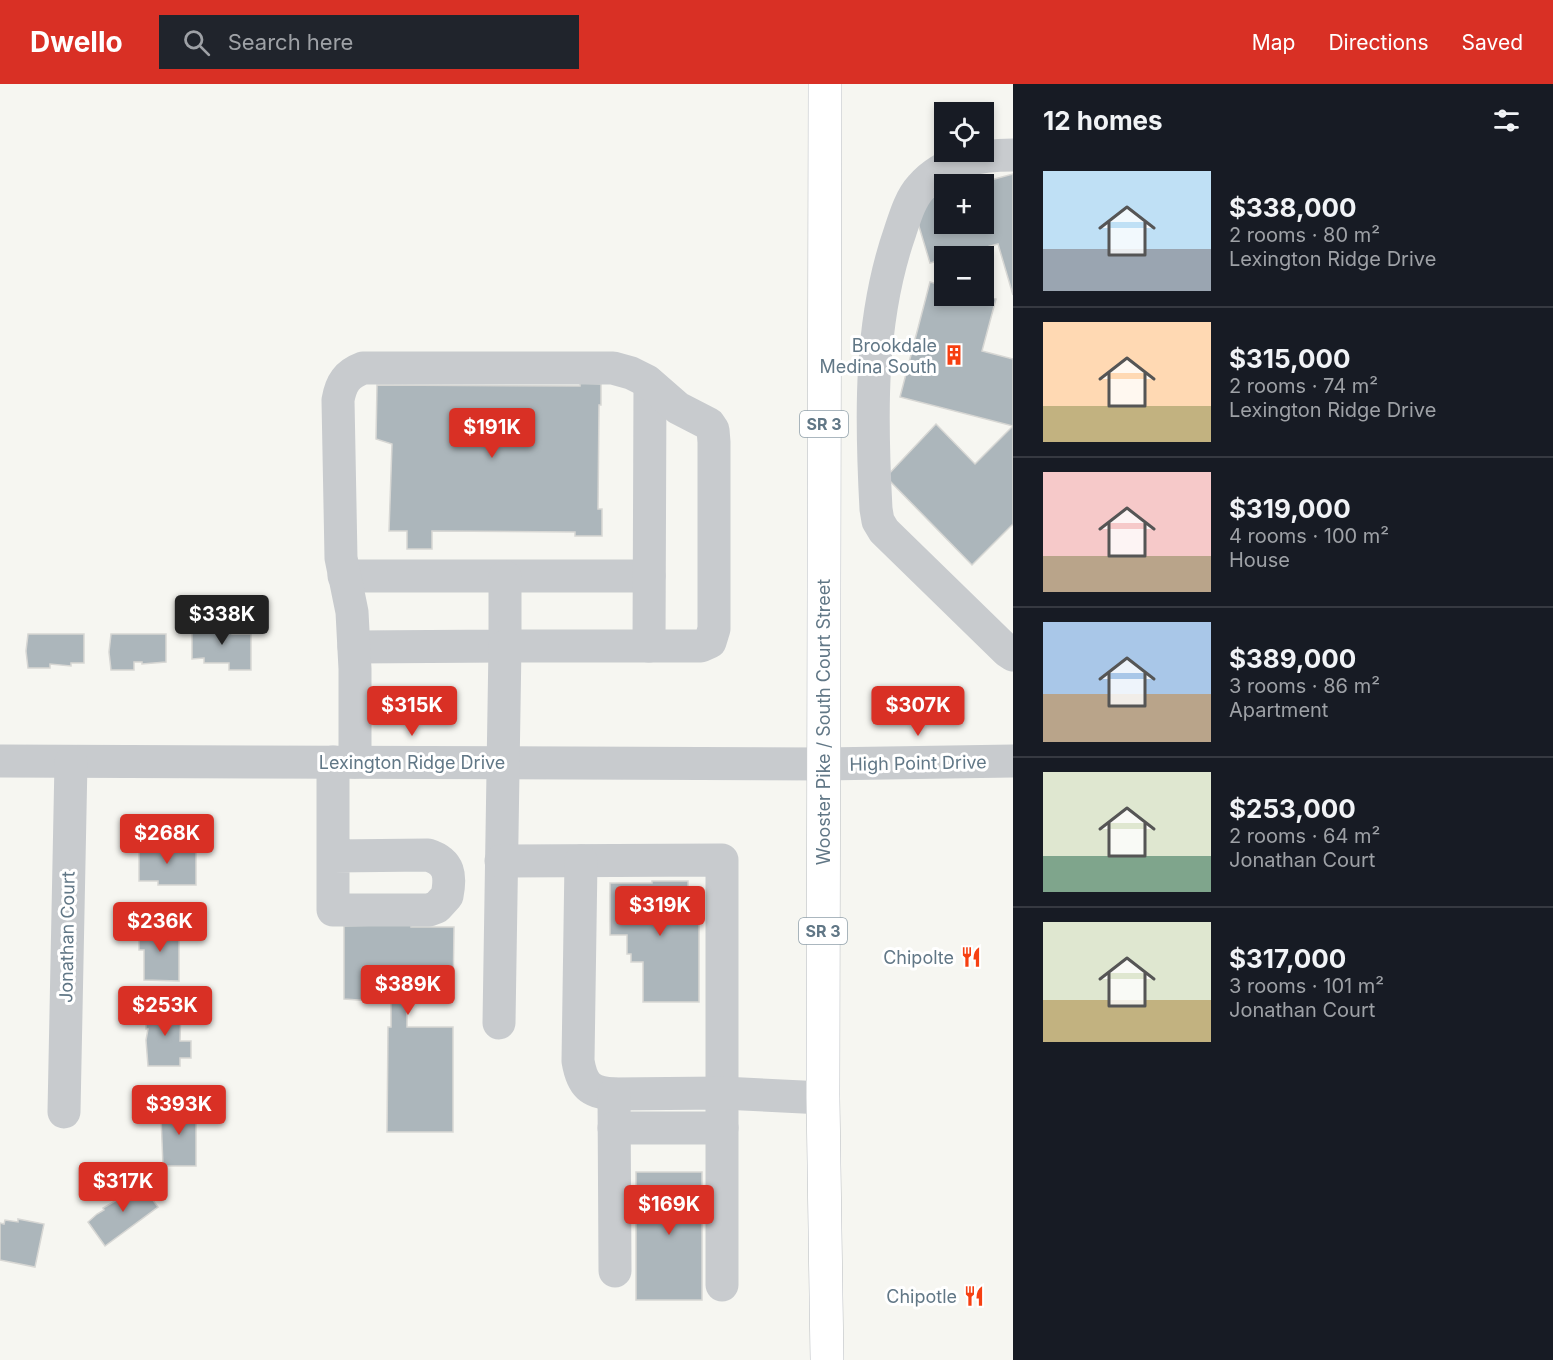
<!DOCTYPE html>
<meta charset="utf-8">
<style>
:root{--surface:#171b24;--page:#20242c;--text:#f1f3f6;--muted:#9ea1a6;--line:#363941;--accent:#d93025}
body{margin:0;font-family:Inter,sans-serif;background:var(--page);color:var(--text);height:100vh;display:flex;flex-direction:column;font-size:22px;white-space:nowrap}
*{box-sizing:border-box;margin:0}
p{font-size:20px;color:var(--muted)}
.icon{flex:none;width:33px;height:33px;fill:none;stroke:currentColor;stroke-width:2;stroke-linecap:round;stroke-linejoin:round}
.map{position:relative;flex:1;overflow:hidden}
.panel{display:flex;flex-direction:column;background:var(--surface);width:540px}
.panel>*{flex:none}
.buttons{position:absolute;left:934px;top:18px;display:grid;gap:12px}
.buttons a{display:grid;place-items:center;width:60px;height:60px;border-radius:0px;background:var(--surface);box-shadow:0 3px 9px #0003;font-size:30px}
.price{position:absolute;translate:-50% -51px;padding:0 14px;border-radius:6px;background:var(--accent);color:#fff;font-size:20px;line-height:39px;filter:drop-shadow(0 2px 3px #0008)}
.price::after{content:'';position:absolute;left:50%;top:36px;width:18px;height:14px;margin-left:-9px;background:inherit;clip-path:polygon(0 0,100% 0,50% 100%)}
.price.selected{background:#222;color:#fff}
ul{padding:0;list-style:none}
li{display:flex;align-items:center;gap:18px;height:150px;padding:0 30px}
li+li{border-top:2px solid var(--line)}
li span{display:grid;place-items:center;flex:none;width:168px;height:120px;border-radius:0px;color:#555}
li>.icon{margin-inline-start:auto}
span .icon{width:72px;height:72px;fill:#fffc;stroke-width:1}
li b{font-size:26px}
h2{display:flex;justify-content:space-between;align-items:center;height:72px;padding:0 30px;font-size:26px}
header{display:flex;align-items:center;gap:36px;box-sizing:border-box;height:84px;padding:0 30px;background:var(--accent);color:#fff}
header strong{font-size:28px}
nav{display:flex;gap:33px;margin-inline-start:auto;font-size:21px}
.search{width:420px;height:54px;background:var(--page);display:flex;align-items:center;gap:15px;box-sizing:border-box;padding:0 21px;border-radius:0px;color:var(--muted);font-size:22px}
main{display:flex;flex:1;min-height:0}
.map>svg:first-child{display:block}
.building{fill:#acb6bb;stroke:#d7d7d4;stroke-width:1.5}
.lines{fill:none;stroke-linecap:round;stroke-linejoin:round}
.major-casing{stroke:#b8bcc0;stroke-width:34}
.minor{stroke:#c8cbce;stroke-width:33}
.major{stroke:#fff;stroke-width:33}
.labels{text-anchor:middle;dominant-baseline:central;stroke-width:6;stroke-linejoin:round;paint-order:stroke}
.shield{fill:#fff;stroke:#90a0aa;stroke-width:1.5}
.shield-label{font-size:16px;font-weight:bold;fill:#617786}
.poi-label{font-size:18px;fill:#617786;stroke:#fff;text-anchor:end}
.street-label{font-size:18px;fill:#617786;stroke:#fff}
</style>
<header>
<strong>Dwello</strong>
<div class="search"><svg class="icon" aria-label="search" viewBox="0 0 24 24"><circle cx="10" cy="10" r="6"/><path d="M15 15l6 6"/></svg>Search here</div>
<nav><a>Map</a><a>Directions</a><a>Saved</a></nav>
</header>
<main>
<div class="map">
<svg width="1013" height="1276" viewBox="0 0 1013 1276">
<rect width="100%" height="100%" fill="#f6f6f1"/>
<g class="building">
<path d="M 1013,90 L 1013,211 L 998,160 L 954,172 L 945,172 L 945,175 L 930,179 L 912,119 L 945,110 L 945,140 L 984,140 L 984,100 L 976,100 Z"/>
<path d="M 930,198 L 945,202 L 945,212 L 981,212 L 996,215 L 982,267 L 1013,275 L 1013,342 L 900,313 Z"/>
<path d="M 580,299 L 601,300 L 601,321 L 599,321 L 598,425 L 602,425 L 602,452 L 575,452 L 575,448 L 432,447 L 432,465 L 407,465 L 407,447 L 389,447 L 392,360 L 376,355 L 377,301 L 580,302 Z"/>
<path d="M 936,340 L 975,380 L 1013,342 L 1013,440 L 972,481 L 886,393 Z"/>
<path d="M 212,536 L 232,536 L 232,550 L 251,550 L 251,586 L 229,586 L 229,579 L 204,579 L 204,574 L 192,575 L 192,543 L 212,543 Z"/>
<path d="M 28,550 L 84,550 L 84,579 L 71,579 L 71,582 L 50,580 L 50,584 L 28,584 L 26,567 Z"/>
<path d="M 111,550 L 166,550 L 166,578 L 142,580 L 142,578 L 134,578 L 134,586 L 111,586 L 109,568 Z"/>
<path d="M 139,761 L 164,761 L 164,764 L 184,762 L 184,766 L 196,766 L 196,801 L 158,801 L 158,797 L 139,797 Z"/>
<path d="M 652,797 L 688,797 L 688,813 L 699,813 L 699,918 L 643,918 L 643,878 L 631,878 L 631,870 L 627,870 L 627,851 L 610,851 L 610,799 L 652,799 Z"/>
<path d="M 411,840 L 411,843 L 454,843 L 453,915 L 438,915 L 438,919 L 409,919 L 409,914 L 407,914 L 407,943 L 453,943 L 453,1048 L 387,1048 L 388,943 L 391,943 L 391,914 L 388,914 L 387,918 L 344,915 L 344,842 Z"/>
<path d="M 139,844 L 179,844 L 179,897 L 144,896 L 144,866 L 139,866 Z"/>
<path d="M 146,923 L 181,923 L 180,957 L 191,957 L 191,974 L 180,974 L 180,982 L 148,982 L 146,956 L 148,945 L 146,945 Z"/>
<path d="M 163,1022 L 196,1022 L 196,1082 L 163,1082 L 161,1033 Z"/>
<rect x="636" y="1088" width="66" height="128"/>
<path d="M 138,1096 L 158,1123 L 105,1162 L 88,1138 L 97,1130 L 104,1126 L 103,1124 L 122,1113 L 119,1110 Z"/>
<path d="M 18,1135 L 44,1140 L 35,1183 L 0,1176 L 0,1139 L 4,1140 L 5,1136 L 18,1138 Z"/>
</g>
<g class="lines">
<g class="major-casing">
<path id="major" d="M 825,0 L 823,1014 L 827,1276"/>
</g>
<g class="minor">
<path d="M 1013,71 C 980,71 944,76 921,103 C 910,115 905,133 900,148 C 869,237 871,333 876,425 L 878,437 L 884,447 L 1007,567 L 1013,571"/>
<path d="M 344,492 L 649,492"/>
<path d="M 649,562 L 650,300"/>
<path d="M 354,563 L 505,562 L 505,493"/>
<path d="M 0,677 L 823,680 L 1013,677"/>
<path d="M 333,678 L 333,826 L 429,826 L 437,823 L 447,812 C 451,792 450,778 428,771 L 333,772"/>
<path d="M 355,678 L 355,585 L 352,528 L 341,474 L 338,316 C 341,299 347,290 363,284 L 613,284 L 631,289 L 647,297 L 678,324 L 709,340 L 713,346 L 714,358 L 714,545 L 710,558 L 701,562 L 505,562 L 499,939"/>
<path d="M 501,777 L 722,776 L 722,1201"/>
<path d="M 581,777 L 578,977 C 582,1001 590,1009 614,1010 L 722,1009 L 823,1014"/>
<path d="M 614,1010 L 615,1187"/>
<path d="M 64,1028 L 71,678"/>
<path d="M 614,1044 L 722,1044"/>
</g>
<use href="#major" class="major"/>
</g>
<defs>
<g id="building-bare" transform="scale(1.62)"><path d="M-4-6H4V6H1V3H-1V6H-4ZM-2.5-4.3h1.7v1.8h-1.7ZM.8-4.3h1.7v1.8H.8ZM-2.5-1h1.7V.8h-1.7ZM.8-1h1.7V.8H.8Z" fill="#f63f11" stroke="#fff" stroke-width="2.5" paint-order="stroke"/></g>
<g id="restaurant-bare" transform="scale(1.62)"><path d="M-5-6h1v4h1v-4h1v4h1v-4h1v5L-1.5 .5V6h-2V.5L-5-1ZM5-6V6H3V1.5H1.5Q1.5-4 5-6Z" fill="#f63f11" stroke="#fff" stroke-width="2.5" paint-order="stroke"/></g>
</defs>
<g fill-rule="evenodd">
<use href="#building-bare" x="954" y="271"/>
<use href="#restaurant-bare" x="971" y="873"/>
<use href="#restaurant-bare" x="974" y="1212"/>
</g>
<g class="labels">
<g class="shield">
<rect x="800" y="327" width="48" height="26" rx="4.5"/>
<rect x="799" y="834" width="48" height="26" rx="4.5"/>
</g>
<g class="shield-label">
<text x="824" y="340">SR 3</text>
<text x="823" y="847">SR 3</text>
</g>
<g class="poi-label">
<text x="937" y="261">Brookdale<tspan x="937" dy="21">Medina South</tspan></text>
<text x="954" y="873">Chipolte</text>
<text x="957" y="1212">Chipotle</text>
</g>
<g class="street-label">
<text transform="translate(823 638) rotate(-90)">Wooster Pike / South Court Street</text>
<text x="412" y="678">Lexington Ridge Drive</text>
<text transform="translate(918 679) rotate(-1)">High Point Drive</text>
<text transform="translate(67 853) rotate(-89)">Jonathan Court</text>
</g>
</g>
</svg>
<div class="buttons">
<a><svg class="icon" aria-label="locate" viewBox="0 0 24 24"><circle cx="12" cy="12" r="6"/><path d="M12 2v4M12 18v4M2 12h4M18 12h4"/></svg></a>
<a>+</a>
<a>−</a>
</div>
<b class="price" style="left:492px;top:375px">$191K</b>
<b class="price selected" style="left:222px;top:562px">$338K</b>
<b class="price" style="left:412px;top:653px">$315K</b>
<b class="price" style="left:918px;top:653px">$307K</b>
<b class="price" style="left:167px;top:781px">$268K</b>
<b class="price" style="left:660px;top:853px">$319K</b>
<b class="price" style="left:160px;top:869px">$236K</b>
<b class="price" style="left:408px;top:932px">$389K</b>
<b class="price" style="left:165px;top:953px">$253K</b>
<b class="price" style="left:179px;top:1052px">$393K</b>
<b class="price" style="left:123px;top:1129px">$317K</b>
<b class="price" style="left:669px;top:1152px">$169K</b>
</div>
<section class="panel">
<h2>12 homes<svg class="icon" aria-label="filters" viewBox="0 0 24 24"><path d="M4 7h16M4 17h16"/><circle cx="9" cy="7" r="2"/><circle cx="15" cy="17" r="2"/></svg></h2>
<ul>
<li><span style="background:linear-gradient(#bfe0f5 65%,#9aa5b1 0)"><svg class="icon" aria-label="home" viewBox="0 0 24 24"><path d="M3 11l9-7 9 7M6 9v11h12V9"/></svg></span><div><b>$338,000</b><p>2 rooms · 80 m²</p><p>Lexington Ridge Drive</p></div></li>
<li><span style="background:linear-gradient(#ffd9b3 70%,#c2b280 0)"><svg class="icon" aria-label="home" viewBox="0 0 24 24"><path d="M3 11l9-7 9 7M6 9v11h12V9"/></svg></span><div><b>$315,000</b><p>2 rooms · 74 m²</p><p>Lexington Ridge Drive</p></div></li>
<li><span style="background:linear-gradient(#f6c9c9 70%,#b9a48a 0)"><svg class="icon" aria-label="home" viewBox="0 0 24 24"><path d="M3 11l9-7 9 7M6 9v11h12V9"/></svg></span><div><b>$319,000</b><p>4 rooms · 100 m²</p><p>House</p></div></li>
<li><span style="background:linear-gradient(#a9c7e8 60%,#b9a48a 0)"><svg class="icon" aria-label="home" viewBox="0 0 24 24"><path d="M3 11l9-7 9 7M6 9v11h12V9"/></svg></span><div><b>$389,000</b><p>3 rooms · 86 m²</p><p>Apartment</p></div></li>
<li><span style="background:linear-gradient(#dfe7d0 70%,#7fa58c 0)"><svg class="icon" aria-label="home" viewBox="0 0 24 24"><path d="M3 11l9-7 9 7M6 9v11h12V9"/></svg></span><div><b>$253,000</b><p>2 rooms · 64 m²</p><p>Jonathan Court</p></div></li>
<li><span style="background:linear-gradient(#dfe7d0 65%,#c2b280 0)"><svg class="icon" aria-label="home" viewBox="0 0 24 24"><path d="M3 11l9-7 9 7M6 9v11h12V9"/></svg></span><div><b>$317,000</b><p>3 rooms · 101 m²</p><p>Jonathan Court</p></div></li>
</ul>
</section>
</main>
